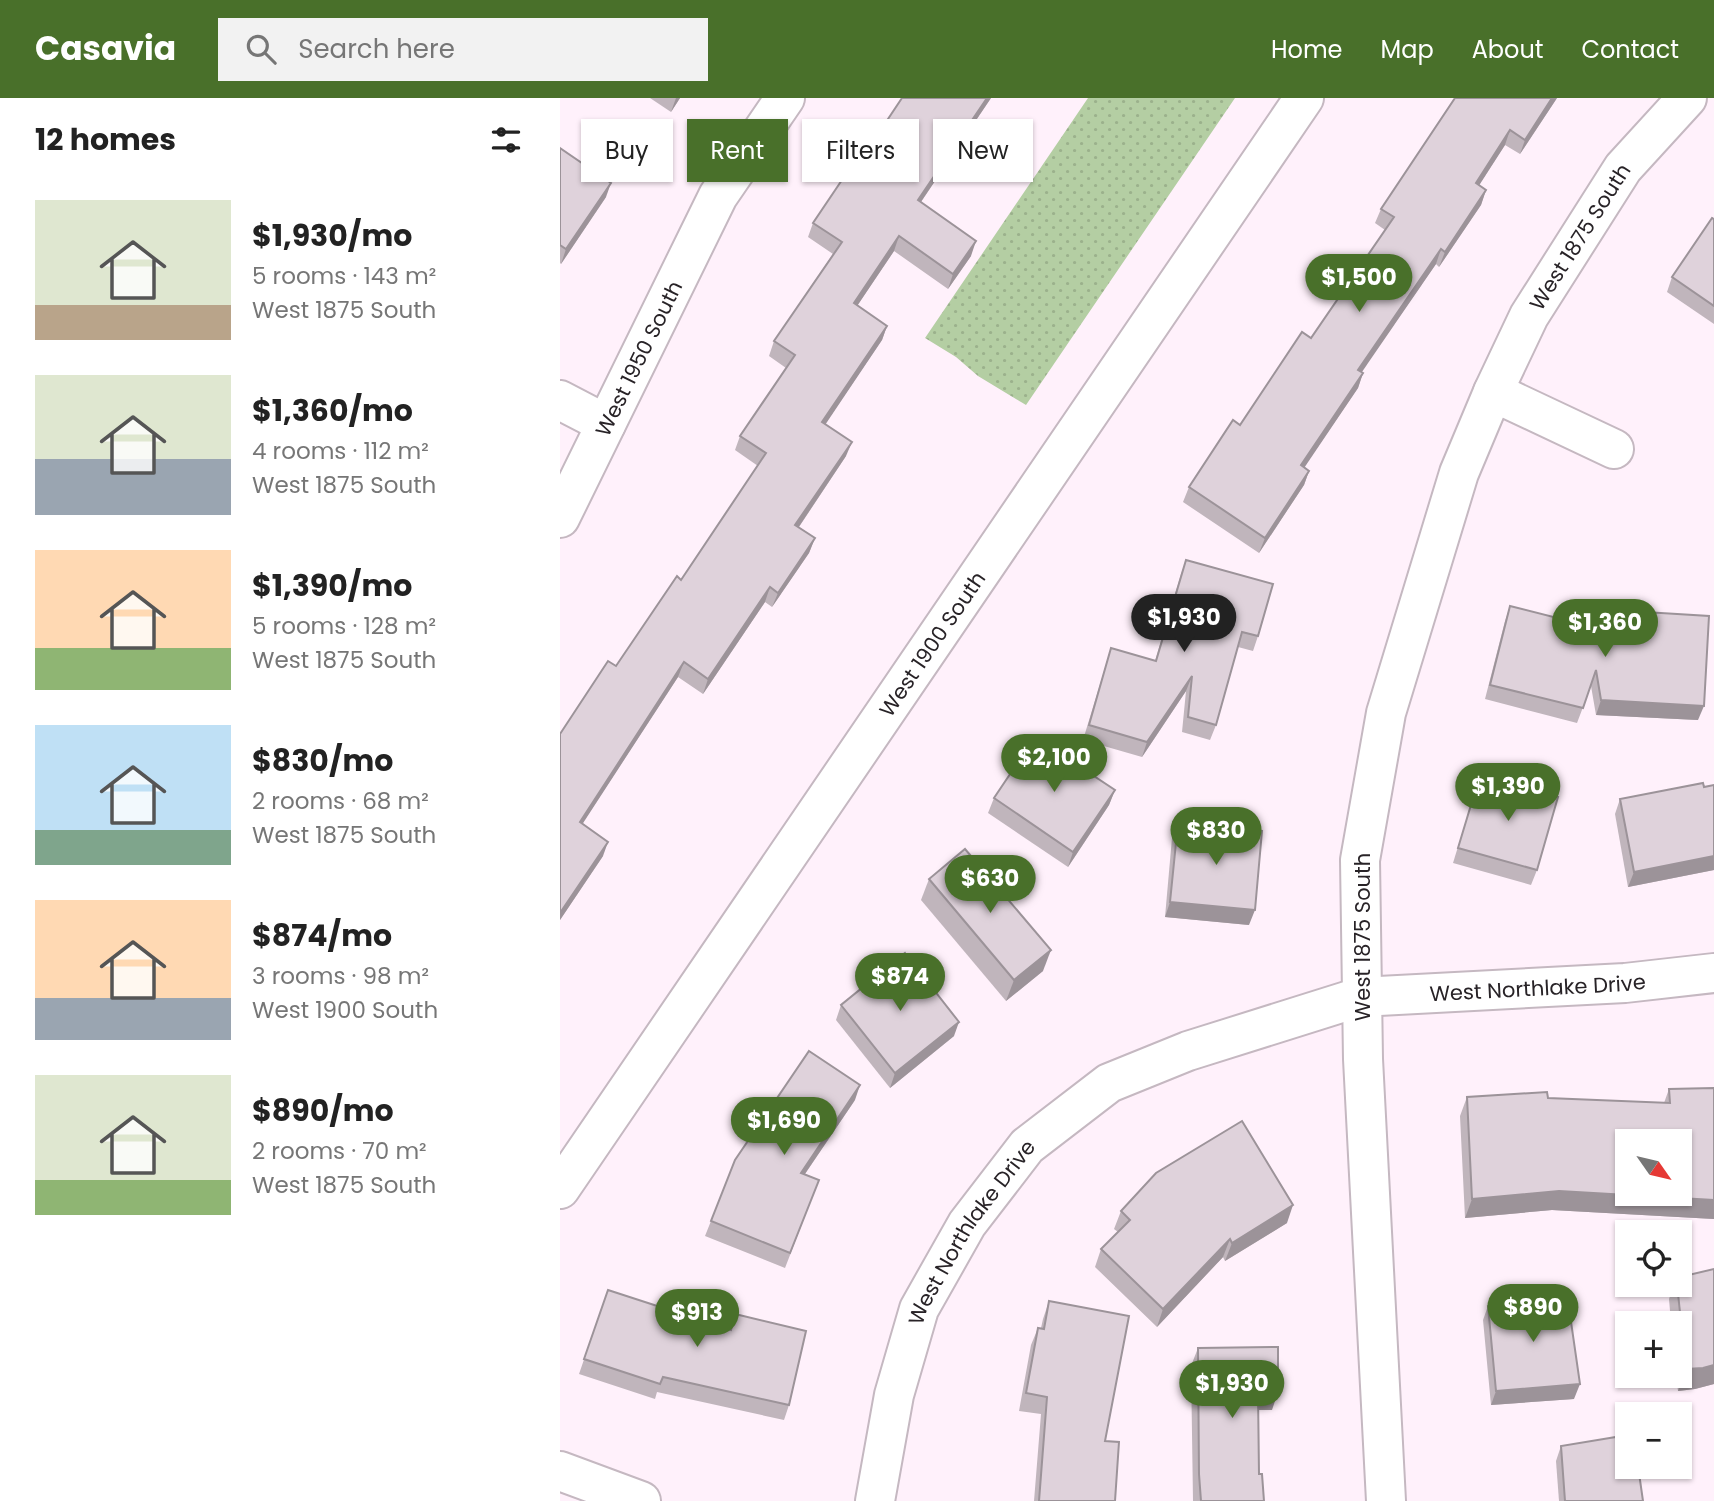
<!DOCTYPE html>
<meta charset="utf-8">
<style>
:root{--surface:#fff;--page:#f2f2f2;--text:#222;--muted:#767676;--accent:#49702a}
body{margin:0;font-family:Poppins,sans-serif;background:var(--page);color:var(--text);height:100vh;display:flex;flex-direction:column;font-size:26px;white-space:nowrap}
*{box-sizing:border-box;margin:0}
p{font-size:23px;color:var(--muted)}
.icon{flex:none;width:38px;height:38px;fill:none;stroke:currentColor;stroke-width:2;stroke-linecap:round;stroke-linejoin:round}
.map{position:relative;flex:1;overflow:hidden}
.side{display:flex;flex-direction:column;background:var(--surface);width:560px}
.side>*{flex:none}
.hud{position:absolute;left:21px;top:21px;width:665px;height:63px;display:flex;gap:14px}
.needle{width:46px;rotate:124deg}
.tools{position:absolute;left:1055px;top:1031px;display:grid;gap:14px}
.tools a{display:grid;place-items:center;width:77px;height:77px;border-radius:0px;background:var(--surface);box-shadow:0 2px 5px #0004;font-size:35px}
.price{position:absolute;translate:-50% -60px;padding:0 16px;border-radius:24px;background:var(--accent);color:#fff;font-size:23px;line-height:46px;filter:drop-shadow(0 2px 4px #0008)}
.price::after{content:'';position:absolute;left:50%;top:42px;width:21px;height:16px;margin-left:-10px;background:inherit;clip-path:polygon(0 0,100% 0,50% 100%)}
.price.active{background:#222;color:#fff}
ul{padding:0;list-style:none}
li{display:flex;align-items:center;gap:21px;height:175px;padding:0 35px}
li span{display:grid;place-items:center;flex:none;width:196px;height:140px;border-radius:0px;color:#555}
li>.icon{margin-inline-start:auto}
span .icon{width:84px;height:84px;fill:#fffc;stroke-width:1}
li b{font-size:30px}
h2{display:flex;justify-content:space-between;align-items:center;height:84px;padding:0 35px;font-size:30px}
.tag{padding:0 24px;border-radius:0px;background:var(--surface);box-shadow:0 2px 5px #0004;font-size:24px;line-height:63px}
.tag.active{background:var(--accent);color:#fff}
header{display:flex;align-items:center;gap:42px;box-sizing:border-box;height:98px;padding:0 35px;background:var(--accent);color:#fff}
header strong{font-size:33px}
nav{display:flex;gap:38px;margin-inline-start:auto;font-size:24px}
.search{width:490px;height:63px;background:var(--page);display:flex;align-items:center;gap:18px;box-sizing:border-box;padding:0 24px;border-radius:0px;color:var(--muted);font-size:26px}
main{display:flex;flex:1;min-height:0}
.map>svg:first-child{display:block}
.grass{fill:url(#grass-dots)}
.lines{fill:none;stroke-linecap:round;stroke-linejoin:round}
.minor-casing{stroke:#c5b8c1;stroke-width:42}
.minor{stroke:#fff;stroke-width:38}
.wall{fill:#c0b5bc}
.shaded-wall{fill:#9c9399}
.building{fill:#dfd2db;stroke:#9c9399;stroke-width:2;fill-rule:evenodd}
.labels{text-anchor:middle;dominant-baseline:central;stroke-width:5;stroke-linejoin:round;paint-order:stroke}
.street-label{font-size:21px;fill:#282327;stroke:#fff}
</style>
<header>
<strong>Casavia</strong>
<div class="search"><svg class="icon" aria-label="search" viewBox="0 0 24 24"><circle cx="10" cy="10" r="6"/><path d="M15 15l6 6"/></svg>Search here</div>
<nav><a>Home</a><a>Map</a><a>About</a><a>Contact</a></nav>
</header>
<main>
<section class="side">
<h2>12 homes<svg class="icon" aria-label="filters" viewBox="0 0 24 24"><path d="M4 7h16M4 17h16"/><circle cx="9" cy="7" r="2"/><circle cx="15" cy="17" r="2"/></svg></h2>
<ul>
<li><span style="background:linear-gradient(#dfe7d0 75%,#b9a48a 0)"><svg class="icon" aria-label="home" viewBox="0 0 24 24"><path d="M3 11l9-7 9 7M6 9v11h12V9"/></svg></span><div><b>$1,930/mo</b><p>5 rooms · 143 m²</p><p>West 1875 South</p></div></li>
<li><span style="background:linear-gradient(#dfe7d0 60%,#9aa5b1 0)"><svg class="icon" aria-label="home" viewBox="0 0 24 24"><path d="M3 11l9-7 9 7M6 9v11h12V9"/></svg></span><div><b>$1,360/mo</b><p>4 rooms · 112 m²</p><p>West 1875 South</p></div></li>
<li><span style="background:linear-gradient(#ffd9b3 70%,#8fb573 0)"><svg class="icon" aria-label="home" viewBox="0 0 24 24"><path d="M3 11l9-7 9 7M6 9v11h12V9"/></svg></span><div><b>$1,390/mo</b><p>5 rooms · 128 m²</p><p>West 1875 South</p></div></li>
<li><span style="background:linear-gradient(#bfe0f5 75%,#7fa58c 0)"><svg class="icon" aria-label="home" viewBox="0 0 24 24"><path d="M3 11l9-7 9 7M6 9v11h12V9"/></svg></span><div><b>$830/mo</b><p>2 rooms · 68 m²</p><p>West 1875 South</p></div></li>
<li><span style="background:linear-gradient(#ffd9b3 70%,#9aa5b1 0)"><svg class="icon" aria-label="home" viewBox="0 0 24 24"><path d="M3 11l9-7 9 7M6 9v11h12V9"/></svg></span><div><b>$874/mo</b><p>3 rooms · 98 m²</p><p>West 1900 South</p></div></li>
<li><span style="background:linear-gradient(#dfe7d0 75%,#8fb573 0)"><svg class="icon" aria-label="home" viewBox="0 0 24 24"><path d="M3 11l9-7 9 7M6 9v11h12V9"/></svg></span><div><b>$890/mo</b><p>2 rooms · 70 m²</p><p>West 1875 South</p></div></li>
</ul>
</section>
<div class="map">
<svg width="1154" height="1403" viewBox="0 0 1154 1403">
<defs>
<pattern id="grass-dots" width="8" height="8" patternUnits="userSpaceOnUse" patternTransform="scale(1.75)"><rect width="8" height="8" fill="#b4cea3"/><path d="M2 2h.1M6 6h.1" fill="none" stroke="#9bb18c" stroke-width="1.8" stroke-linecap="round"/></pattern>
</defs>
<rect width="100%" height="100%" fill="#fff1fb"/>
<path class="grass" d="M 528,0 L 675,0 L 466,307 L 418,278 L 396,259 L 365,240 Z"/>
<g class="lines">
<g class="minor-casing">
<g id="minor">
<path d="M 0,302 L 46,326"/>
<path id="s1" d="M 1054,351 L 933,294 L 969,218 L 1063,70 L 1127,0"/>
<path id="s2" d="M 0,420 L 158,98 L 225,0"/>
<path id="s3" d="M 0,1091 L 744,0"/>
<path d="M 0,1373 L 81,1403"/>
<path id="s4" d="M 315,1403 L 334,1297 L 359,1211 L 407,1126 L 467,1048 L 549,985 L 628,953 L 800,899 L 1065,885 L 1154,875"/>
<path d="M 826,1403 L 803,961 L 800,762 L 826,615 L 899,375 L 933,294"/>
</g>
</g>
<use href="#minor" class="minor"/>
</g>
<g class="wall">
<path d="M 90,0 L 120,0 L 111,14 Z"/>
<path d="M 342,0 L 431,0 L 361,104 L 411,158 L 388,191 L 334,153 L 297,208 L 327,228 L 322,242 L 265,326 L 286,358 L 239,429 L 255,440 L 249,455 L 212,509 L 205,504 L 143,596 L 118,579 L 22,726 L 43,758 L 0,822 L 0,636 L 56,568 L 121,482 L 198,368 L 175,352 L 180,338 L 226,270 L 209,258 L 214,243 L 273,156 L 248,139 L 253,125 L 290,78 Z"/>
<path d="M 895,0 L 997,0 L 960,56 L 945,47 L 919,87 L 926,92 L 921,107 L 879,169 L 876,166 L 801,274 L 803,275 L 798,290 L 744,369 L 749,373 L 744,387 L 699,455 L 623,404 L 629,389 L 751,240 L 825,132 L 815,125 L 821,111 Z"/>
<path d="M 0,50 L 46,99 L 1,166 L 0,165 Z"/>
<path d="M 1154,121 L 1154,226 L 1107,194 L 1112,179 Z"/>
<path d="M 626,462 L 698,538 L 693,553 L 678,549 L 656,627 L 650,642 L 622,634 L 626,593 L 582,659 L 523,642 L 551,550 L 595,563 L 621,476 Z"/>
<path d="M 950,508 L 1063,537 L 1064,528 L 1069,513 L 1138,622 L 1036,617 L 1031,588 L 1017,625 L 925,601 L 945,523 Z"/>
<path d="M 920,677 L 977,772 L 971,787 L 893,765 Z"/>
<path d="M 1154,687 L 1154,772 L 1068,789 L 1055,716 L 1060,701 Z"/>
<path d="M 555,692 L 549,707 L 508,769 L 428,715 L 434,700 Z"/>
<path d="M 618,725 L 689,827 L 605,819 L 612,740 Z"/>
<path d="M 369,781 L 483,873 L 446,903 L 361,802 Z"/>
<path d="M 281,907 L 394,938 L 330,990 L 276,922 Z"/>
<path d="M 1154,990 L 1154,1121 L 992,1112 L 905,1120 L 900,1018 L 907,999 L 988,1000 L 1104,1005 L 1109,991 Z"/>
<path d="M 295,1002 L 245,1076 L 259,1082 L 225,1170 L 145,1138 L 151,1123 Z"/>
<path d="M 561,1113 L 727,1125 L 665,1163 L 663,1159 L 597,1229 L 535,1169 L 541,1151 L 558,1134 L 554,1131 Z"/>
<path d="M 1154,1171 L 1154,1286 L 1135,1291 L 1118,1293 L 1116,1278 L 1120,1278 L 1120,1225 L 1111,1225 L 1109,1201 L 1114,1186 L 1120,1186 Z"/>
<path d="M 48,1192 L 170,1232 L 175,1216 L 229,1307 L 224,1322 L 97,1294 L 95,1301 L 19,1276 Z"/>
<path d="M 489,1203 L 545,1343 L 555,1403 L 474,1403 L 481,1316 L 459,1313 L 471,1247 L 478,1230 L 481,1230 L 483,1221 Z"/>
<path d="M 928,1208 L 1014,1301 L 931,1307 L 923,1222 Z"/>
<path d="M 638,1250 L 712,1312 L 698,1312 L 699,1376 L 704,1403 L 633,1403 L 631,1268 Z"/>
<path d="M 1001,1348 L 1083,1403 L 999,1403 L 996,1363 Z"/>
</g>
<g class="shaded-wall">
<path d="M 116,0 L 120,0 L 111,14 Z"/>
<path d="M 427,0 L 431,0 L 352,117 L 358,102 Z"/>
<path d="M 992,0 L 997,0 L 960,56 L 965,42 Z"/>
<path d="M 950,32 L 945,47 L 911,100 L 916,85 Z"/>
<path d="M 51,85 L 46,99 L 1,166 L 6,151 Z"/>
<path d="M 926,92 L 921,107 L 879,169 L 885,154 Z"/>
<path d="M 339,138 L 334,153 L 289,220 L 294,205 Z"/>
<path d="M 416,143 L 411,158 L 388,191 L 393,176 Z"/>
<path d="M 881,151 L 876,166 L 793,287 L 798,272 Z"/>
<path d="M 327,228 L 322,242 L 257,339 L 262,324 Z"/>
<path d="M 803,275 L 798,290 L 736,382 L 741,367 Z"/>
<path d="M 292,344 L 286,358 L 230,442 L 235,427 Z"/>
<path d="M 749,373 L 744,387 L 699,455 L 705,440 Z"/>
<path d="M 255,440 L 249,455 L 212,509 L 218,495 Z"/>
<path d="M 210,489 L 205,504 L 143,596 L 148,581 Z"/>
<path d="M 124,564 L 118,579 L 14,739 L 20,724 Z"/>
<path d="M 632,578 L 626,593 L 582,659 L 587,644 Z"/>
<path d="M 1041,602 L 1144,608 L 1138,622 L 1036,617 Z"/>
<path d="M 555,692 L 549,707 L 508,769 L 513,754 Z"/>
<path d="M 48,744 L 43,758 L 0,822 L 0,815 Z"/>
<path d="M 1154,758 L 1154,772 L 1068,789 L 1074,774 Z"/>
<path d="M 610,804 L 695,812 L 689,827 L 605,819 Z"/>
<path d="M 491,852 L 483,873 L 446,903 L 454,882 Z"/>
<path d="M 399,924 L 394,938 L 330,990 L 335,975 Z"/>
<path d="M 300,987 L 295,1002 L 236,1089 L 241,1075 Z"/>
<path d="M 999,1093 L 1154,1102 L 1154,1121 L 992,1112 L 905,1120 L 912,1101 Z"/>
<path d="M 733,1107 L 727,1125 L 665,1163 L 672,1145 Z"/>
<path d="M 670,1141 L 663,1159 L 597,1229 L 603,1211 Z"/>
<path d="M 1154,1267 L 1154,1286 L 1135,1291 L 1118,1293 L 1126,1271 Z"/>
<path d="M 1020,1286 L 1014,1301 L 931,1307 L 936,1293 Z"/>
<path d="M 698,1294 L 718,1294 L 712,1312 L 692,1312 Z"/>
</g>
<g class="building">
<path d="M 342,0 L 427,0 L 358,102 L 416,143 L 393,176 L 339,138 L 294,205 L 327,228 L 262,324 L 292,344 L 235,427 L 255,440 L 218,495 L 210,489 L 148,581 L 124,564 L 20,724 L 48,744 L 0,815 L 0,636 L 48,563 L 56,568 L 117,478 L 121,482 L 206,355 L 180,338 L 235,257 L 214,243 L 282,144 L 253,125 L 286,76 L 290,78 Z"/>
<path d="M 895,0 L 992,0 L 965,42 L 950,32 L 916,85 L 926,92 L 885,154 L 881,151 L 798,272 L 803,275 L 741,367 L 749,373 L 705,440 L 629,389 L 673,322 L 680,327 L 742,234 L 751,240 L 834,119 L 821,111 Z"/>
<path d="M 0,50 L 51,85 L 6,151 L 0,147 Z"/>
<path d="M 1152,120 L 1154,121 L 1154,208 L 1112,179 Z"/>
<path d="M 626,462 L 713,486 L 698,538 L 682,534 L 656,627 L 628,619 L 632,578 L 587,644 L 529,627 L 551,550 L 596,563 Z"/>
<path d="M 950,508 L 1068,538 L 1069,513 L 1149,518 L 1144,608 L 1041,602 L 1036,572 L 1023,610 L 930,587 Z"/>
<path d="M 475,639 L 555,692 L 513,754 L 434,700 Z"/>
<path d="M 920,677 L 998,699 L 977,772 L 898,750 Z"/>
<path d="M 1143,685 L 1144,689 L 1154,687 L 1154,758 L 1074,774 L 1060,701 Z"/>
<path d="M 618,725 L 702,733 L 695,812 L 610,804 Z"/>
<path d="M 405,751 L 491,852 L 454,882 L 369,781 Z"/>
<path d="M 345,855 L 399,924 L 335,975 L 281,907 Z"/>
<path d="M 249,953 L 300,987 L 241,1075 L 259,1082 L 230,1155 L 151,1123 L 175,1062 Z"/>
<path d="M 1154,990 L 1154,1102 L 999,1093 L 912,1101 L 907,999 L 987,994 L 988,1000 L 1110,1005 L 1109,991 ZM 1068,1043 L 1120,1043 L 1120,1096 L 1068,1096 Z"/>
<path d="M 682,1023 L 733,1107 L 672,1145 L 670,1141 L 603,1211 L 541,1151 L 570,1122 L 561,1113 L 596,1075 Z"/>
<path d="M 1154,1171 L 1154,1267 L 1143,1270 L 1126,1271 L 1117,1186 L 1120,1186 L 1120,1179 Z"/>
<path d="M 48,1192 L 171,1232 L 175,1216 L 246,1233 L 229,1307 L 103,1279 L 100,1286 L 24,1261 Z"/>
<path d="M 1007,1196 L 1020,1286 L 936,1293 L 928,1208 Z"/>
<path d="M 489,1203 L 569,1218 L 545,1343 L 559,1344 L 555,1403 L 479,1403 L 487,1299 L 466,1295 L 478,1230 L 484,1231 Z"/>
<path d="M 718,1249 L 718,1294 L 698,1294 L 699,1376 L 702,1376 L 704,1403 L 641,1403 L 639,1376 L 638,1250 Z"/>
<path d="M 1068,1337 L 1068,1368 L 1078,1368 L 1083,1403 L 1005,1403 L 1001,1348 Z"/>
</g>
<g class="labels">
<g class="street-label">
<text stroke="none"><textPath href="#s1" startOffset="312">West 1875 South</textPath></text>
<text stroke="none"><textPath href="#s2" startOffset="178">West 1950 South</textPath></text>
<text stroke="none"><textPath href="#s3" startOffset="660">West 1900 South</textPath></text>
<text transform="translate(802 839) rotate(-90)">West 1875 South</text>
<text stroke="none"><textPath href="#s4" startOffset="940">West Northlake Drive</textPath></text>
<text stroke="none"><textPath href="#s4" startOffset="290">West Northlake Drive</textPath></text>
</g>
</g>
</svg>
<div class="tools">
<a><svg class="needle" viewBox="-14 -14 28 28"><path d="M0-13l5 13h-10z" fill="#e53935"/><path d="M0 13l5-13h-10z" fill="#767676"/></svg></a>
<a><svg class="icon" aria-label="locate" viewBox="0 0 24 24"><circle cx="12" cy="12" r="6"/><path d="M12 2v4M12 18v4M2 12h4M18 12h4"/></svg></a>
<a>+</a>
<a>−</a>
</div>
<b class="price" style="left:799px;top:216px">$1,500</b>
<b class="price active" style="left:624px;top:556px">$1,930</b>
<b class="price" style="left:1045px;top:561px">$1,360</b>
<b class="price" style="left:494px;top:696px">$2,100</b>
<b class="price" style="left:948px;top:725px">$1,390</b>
<b class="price" style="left:656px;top:769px">$830</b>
<b class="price" style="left:430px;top:817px">$630</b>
<b class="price" style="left:340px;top:915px">$874</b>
<b class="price" style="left:224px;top:1059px">$1,690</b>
<b class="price" style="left:973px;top:1246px">$890</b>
<b class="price" style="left:137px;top:1251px">$913</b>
<b class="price" style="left:672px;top:1322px">$1,930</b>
<div class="hud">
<a class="tag">Buy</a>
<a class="tag active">Rent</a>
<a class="tag">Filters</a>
<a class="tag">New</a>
</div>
</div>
</main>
